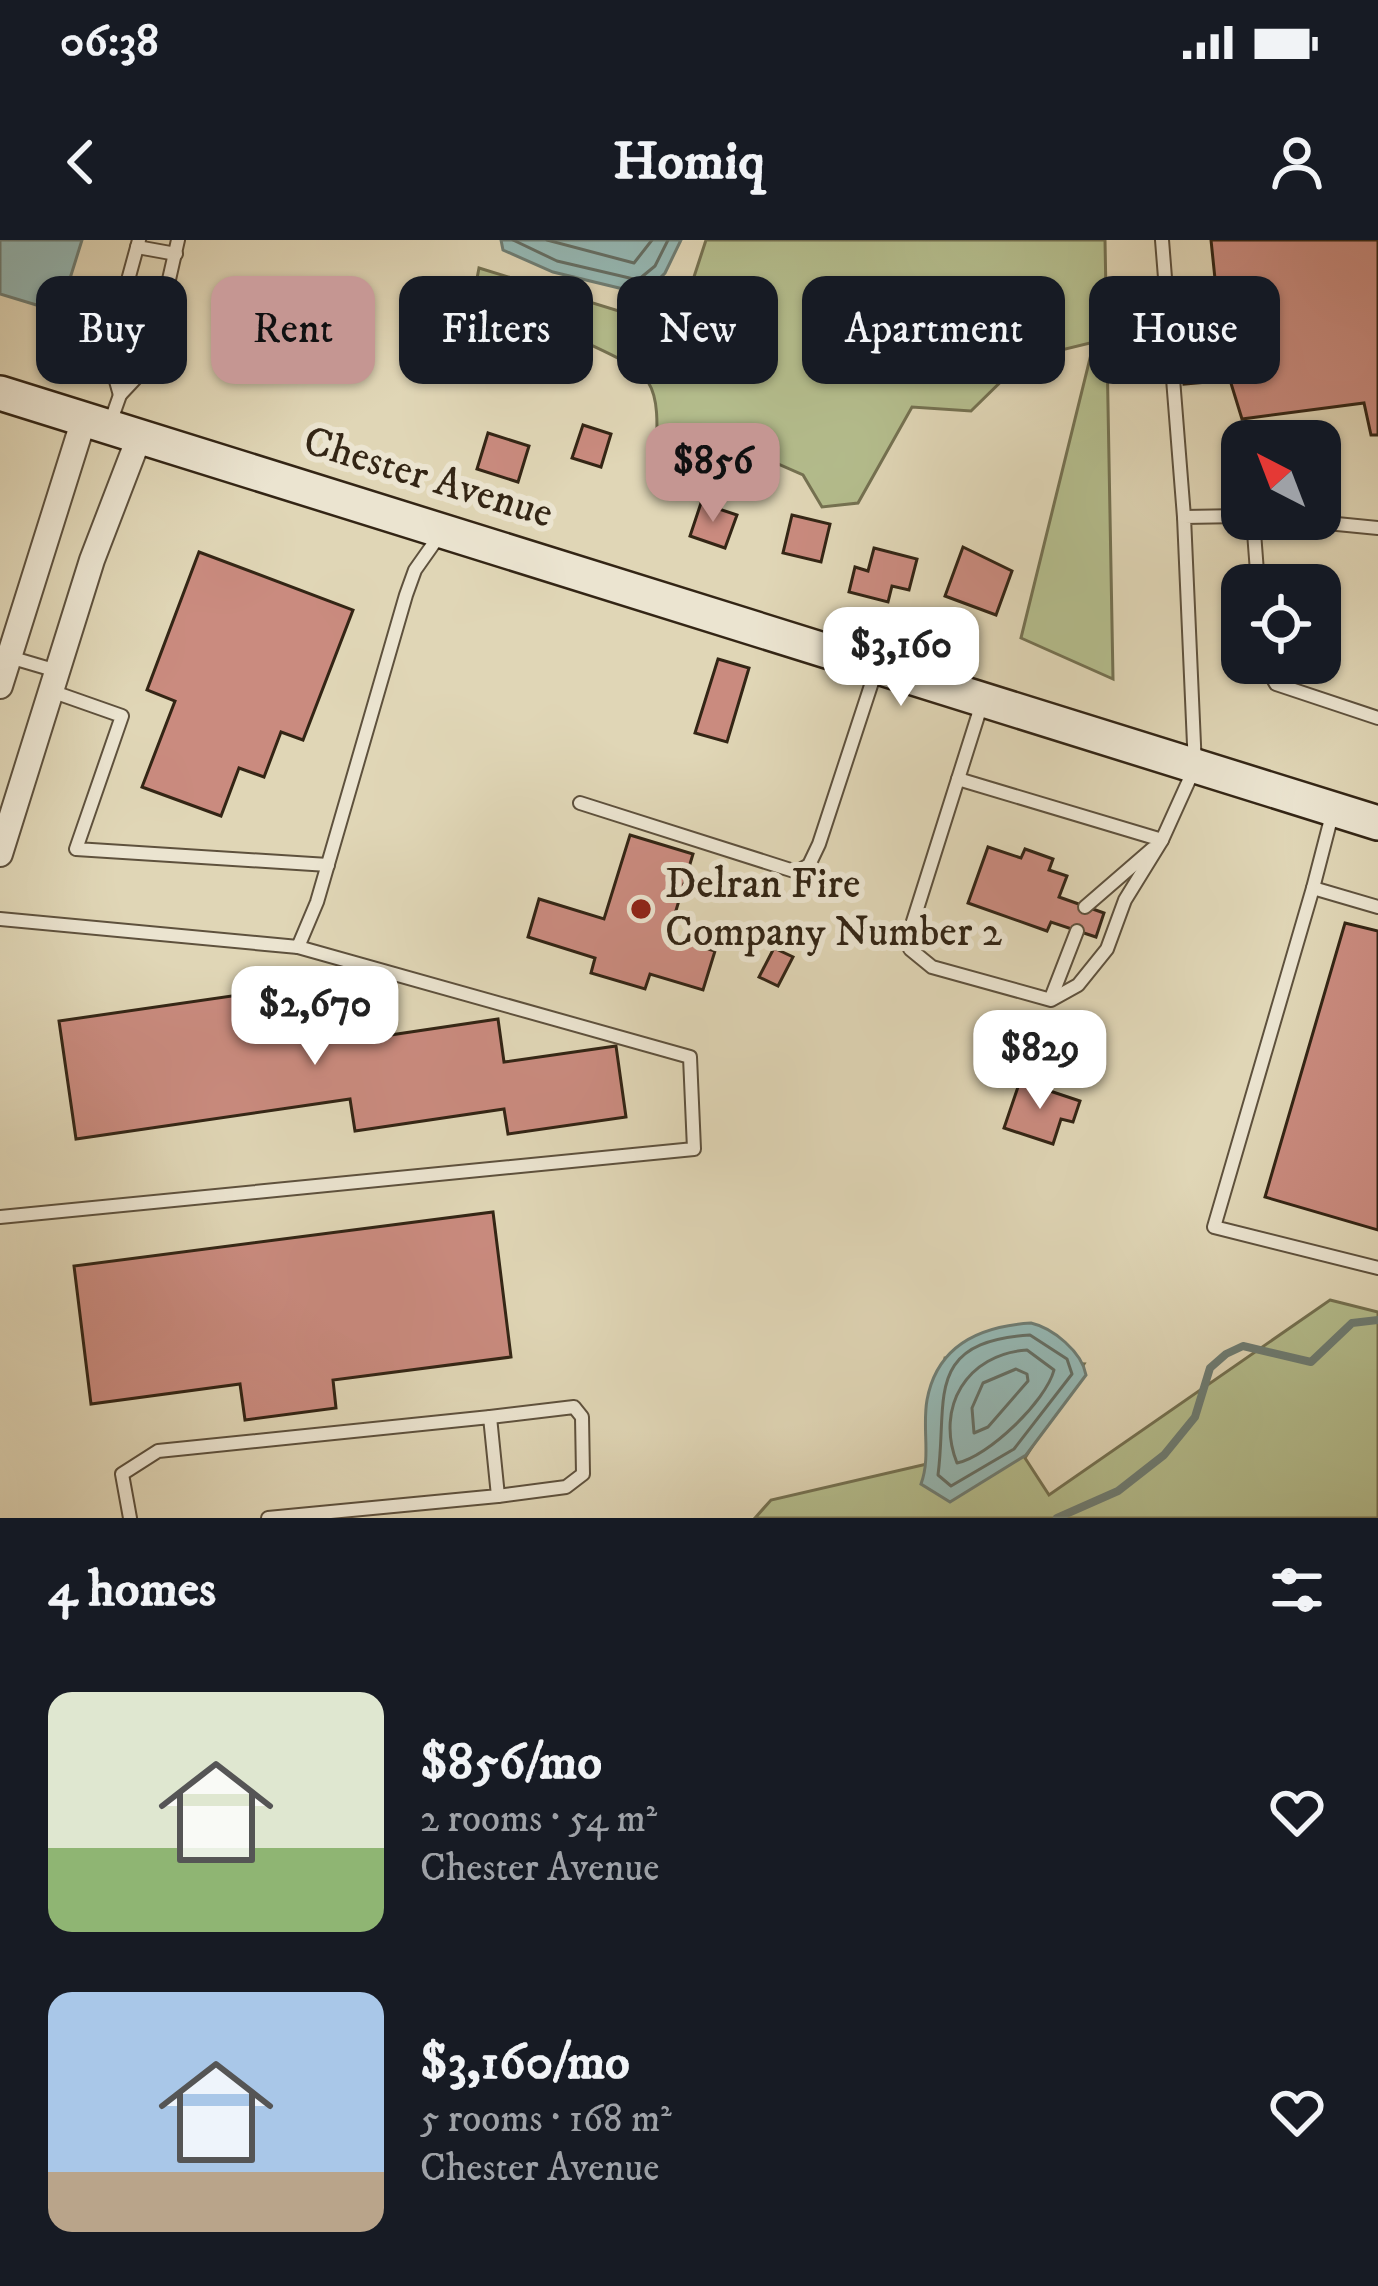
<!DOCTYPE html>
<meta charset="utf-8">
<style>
:root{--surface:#171b24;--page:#20242c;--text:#f1f3f6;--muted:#9ea1a6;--accent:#c59692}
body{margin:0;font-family:"IM FELL DW Pica",serif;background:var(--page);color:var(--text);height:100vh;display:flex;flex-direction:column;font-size:45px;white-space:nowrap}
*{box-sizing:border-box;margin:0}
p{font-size:39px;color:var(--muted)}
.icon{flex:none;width:66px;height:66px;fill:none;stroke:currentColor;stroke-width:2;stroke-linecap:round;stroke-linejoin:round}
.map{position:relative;height:1278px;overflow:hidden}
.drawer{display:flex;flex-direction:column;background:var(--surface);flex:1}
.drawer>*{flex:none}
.banner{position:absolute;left:36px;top:36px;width:1308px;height:108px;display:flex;gap:24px}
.needle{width:78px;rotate:318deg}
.buttons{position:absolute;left:1221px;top:180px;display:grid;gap:24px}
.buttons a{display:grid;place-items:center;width:120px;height:120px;border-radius:24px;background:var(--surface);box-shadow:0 3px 9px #0004;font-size:60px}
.price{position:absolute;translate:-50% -102px;padding:0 27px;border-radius:24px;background:#fff;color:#222;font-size:39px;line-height:78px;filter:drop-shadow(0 3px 6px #0008)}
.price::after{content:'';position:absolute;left:50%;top:72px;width:36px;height:27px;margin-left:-18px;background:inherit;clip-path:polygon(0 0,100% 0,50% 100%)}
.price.on{background:var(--accent);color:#111}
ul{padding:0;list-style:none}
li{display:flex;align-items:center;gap:36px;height:300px;padding:0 48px}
li span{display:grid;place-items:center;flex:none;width:336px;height:240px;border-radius:24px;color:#555}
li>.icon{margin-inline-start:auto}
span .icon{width:144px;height:144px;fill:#fffc;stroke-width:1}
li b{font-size:51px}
h2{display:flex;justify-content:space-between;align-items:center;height:144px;padding:0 48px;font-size:51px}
.chip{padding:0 42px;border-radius:24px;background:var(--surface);box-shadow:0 3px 9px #0004;font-size:42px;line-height:108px}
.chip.on{background:var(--accent);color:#111}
.status{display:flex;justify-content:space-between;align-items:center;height:84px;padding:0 60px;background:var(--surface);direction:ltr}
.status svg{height:33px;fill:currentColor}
header{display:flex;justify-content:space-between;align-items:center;height:156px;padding:0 48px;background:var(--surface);font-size:54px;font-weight:800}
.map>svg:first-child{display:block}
.green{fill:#b4bd8d;stroke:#747151;stroke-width:3}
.water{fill:#95b8b4;stroke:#6e7d74;stroke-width:3}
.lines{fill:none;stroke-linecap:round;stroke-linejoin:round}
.shore{stroke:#646e64;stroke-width:3}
.stream{stroke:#6e7d74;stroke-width:8}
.building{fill:#ca8b7f;stroke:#332515;stroke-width:3}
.lane-casing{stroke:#5e513d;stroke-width:16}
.street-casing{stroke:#5e513d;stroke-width:28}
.secondary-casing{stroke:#332515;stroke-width:38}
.lane{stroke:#ebe4d0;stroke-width:12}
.street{stroke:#ebe4d0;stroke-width:24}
.secondary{stroke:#ebe4d0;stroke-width:33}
.poi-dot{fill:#8f2418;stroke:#ebe4d0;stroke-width:4.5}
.labels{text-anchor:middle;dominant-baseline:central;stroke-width:12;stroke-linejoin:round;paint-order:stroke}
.street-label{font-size:42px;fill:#332515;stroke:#ebe4d0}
.poi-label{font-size:42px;fill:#332515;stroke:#ebe4d0;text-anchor:start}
</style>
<div class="status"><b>06:38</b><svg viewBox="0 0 49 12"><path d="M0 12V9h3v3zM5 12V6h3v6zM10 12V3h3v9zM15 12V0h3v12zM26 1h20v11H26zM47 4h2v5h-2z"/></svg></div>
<header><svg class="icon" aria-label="back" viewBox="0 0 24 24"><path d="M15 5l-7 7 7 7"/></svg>Homiq<svg class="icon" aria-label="person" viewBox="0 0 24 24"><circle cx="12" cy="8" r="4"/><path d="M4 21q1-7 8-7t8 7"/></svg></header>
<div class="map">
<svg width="1378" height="1278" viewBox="0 0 1378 1278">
<rect width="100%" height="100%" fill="#e0d6b6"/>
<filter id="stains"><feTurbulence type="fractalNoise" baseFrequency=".00167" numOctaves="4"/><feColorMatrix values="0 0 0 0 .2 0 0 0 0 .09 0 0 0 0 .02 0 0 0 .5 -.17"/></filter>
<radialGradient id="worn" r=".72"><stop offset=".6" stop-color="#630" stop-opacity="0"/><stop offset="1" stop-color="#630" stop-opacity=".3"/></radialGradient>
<g class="green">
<path d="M 706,0 L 1105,0 L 1113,439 L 1021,398 L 1094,102 L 1024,119 L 971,171 L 912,167 L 858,263 L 822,267 L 803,235 L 740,207 L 712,247 L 656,223 C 660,135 656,135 578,99 L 498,121 L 465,102 L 479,28 L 677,89 Z"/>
<path d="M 1330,1060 L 1378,1072 L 1378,1278 L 755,1278 L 771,1260 L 927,1224 L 945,1118 L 1084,1124 L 1025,1218 L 1049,1255 Z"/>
</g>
<g class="water">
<path d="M 0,0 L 82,0 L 62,64 L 53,70 L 0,54 Z"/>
<path d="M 501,0 L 681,0 L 665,33 L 644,54 L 553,32 L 503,10 Z"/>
<path d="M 1031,1083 C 1053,1088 1082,1112 1086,1135 L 1026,1215 L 950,1262 L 921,1244 C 931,1217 922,1188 927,1160 C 937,1105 981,1086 1031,1083 Z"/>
</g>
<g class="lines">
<g class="shore">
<path d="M 513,0 L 557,21 L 638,40 L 655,26 L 668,0"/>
<path d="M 547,0 L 634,23 L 652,0"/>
<path d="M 1030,1095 L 1067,1119 L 1072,1134 L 1014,1209 L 951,1246 L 938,1235 C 948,1160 923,1102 1030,1095 Z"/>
<path d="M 1027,1110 L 1054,1130 C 1046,1161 988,1217 957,1223 C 935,1167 967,1114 1027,1110 Z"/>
<path d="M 1016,1129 L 1027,1134 L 1028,1141 L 988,1187 L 974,1193 L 972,1168 L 983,1143 Z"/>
</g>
<path class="stream" d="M 1057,1278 L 1118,1251 L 1164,1215 L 1195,1177 L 1210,1128 L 1226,1114 L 1243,1106 L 1311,1122 L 1352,1083 L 1378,1080"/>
</g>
<g class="building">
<path d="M 1211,0 L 1378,0 L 1378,195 L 1371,195 L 1364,163 L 1242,179 L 1230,140 L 1184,144 L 1179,66 L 1218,68 Z"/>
<path d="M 583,185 L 611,194 L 601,227 L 572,218 Z"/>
<path d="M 488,193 L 529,206 L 518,242 L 477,229 Z"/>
<path d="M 701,263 L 737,275 L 725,308 L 690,296 Z"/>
<path d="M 792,275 L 830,284 L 821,322 L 783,313 Z"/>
<path d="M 963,307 L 1012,331 L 996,375 L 945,356 Z"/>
<path d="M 874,308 L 917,319 L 909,350 L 892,346 L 888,362 L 849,352 L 855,327 L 868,331 Z"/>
<path d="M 199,312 L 353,370 L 303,500 L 281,492 L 264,537 L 239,528 L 221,576 L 142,547 L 175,461 L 147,450 Z"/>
<path d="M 718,419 L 749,428 L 727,502 L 695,493 Z"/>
<path d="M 630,595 L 693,614 L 668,697 L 715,711 L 703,750 L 650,734 L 645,749 L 591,733 L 595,718 L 528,697 L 539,659 L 604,679 Z"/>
<path d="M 988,607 L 1021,618 L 1025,609 L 1053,619 L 1049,630 L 1067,636 L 1059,657 L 1104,673 L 1096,697 L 1051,682 L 1047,691 L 968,663 Z"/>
<path d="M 1345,683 L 1378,691 L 1378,990 L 1265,957 Z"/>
<path d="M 774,708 L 793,717 L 778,746 L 759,737 Z"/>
<path d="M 342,740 L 350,801 L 498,779 L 504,822 L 616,806 L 626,877 L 508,894 L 504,869 L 355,891 L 350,859 L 76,899 L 59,781 Z"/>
<path d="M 1020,841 L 1080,861 L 1073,882 L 1061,879 L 1053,904 L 1004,888 Z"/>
<path d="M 493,972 L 511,1117 L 333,1140 L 336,1168 L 245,1180 L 240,1144 L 91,1164 L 74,1026 Z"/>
</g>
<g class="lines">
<g class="lane-casing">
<g id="lane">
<path d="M 1162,0 L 1184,277"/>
<path d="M 137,7 L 176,14"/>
<path d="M 120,155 L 108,113 L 139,0"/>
<path d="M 109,186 L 120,155 L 150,123 L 178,0"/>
<path d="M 1253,279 L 1258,345"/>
<path d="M 1286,279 L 1378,288"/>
<path d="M 6,416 L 57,431"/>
<path d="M 1264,423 L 1276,444 L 1378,478"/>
<path d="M 51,451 L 122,476 L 76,609 L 328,625"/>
<path d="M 983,460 L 910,691 L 910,709 L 932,727 L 1051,760 L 1078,745 L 1107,709 L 1125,660 L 1162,600 L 1195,527 L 1184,277 L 1242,276"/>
<path d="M 958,539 L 1162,600"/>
<path d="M 580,563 L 797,632 L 809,625 L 819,604 L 876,430"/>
<path d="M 1313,648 L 1333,571"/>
<path d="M 1085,667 L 1152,609"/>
<path d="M 1378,667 L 1313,648 L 1214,987 L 1378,1028"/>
<path d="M 0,679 L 298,707 L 317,662 L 406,355 L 415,330 L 439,296"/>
<path d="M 1051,758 L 1077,691"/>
<path d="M 0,977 L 694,909 L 690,817 L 298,707"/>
<path d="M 490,1177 L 574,1167 L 582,1177 L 583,1234 L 566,1247 L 498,1256"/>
<path d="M 130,1278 L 122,1234 L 158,1211 L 490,1177 L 498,1256 L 268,1278"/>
</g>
</g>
<g class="street-casing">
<g id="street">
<path d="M 0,446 L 84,179"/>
<path d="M 0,614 L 92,320 L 140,195"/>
</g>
</g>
<g class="secondary-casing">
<path id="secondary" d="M 0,153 L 1378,583"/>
</g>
<use href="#lane" class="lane"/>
<use href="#street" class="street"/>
<use href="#secondary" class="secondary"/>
</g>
<circle class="poi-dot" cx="641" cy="669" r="12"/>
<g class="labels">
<g class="street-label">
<text transform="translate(428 238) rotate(17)">Chester Avenue</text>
</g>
<g class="poi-label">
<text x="665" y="645">Delran Fire<tspan x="665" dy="48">Company Number 2</tspan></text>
</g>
</g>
<rect width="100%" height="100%" filter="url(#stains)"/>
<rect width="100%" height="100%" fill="url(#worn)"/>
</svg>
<div class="buttons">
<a><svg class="needle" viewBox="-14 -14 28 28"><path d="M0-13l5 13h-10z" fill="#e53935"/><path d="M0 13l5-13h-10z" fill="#9ea1a6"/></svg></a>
<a><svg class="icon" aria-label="locate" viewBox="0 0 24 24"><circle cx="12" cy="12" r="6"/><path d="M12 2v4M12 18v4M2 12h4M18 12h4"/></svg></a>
</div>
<b class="price on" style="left:713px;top:285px">$856</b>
<b class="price" style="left:901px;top:469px">$3,160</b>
<b class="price" style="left:315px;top:828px">$2,670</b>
<b class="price" style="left:1040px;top:872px">$829</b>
<div class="banner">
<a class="chip">Buy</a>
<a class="chip on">Rent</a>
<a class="chip">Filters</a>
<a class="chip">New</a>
<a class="chip">Apartment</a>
<a class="chip">House</a>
</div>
</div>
<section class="drawer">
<h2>4 homes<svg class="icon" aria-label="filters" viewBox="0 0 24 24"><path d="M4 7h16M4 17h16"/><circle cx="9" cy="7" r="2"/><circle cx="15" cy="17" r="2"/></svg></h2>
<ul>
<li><span style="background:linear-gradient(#dfe7d0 65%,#8fb573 0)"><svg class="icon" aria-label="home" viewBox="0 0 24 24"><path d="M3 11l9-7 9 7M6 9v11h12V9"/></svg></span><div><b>$856/mo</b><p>2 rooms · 54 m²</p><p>Chester Avenue</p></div><svg class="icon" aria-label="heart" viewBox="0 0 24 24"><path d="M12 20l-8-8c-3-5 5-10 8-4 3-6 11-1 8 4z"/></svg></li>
<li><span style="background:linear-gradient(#a9c7e8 75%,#b9a48a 0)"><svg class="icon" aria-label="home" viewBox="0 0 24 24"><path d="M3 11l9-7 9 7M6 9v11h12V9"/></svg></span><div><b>$3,160/mo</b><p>5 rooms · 168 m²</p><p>Chester Avenue</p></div><svg class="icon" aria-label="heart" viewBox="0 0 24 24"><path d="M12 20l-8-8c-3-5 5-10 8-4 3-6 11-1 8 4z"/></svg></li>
</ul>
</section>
